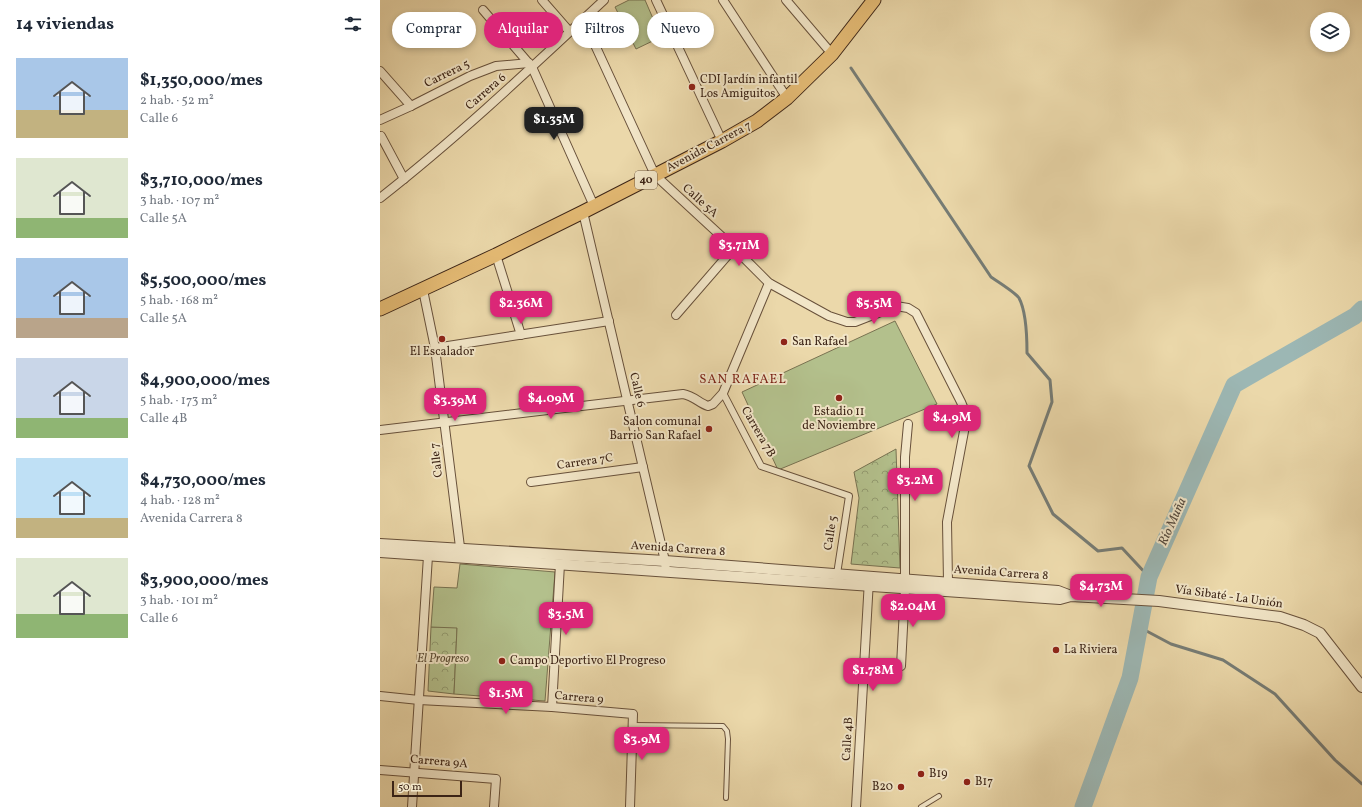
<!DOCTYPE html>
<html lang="es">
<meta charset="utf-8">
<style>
:root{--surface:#fff;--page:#f6f6f7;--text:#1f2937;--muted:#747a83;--accent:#db2777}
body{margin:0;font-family:Vollkorn,serif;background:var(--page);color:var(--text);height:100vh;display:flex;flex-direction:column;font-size:15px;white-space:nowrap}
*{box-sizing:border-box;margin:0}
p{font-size:13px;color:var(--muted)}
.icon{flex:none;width:22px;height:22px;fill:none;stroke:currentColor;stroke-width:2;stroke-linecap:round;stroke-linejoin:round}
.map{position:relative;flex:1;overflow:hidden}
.panel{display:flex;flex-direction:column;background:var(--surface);width:380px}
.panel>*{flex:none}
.top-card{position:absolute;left:12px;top:12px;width:380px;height:36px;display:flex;gap:8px}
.buttons{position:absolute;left:930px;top:12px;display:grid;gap:8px}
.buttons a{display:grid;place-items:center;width:40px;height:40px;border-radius:50%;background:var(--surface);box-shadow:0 2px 6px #0003;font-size:20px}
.scale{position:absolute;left:12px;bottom:10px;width:70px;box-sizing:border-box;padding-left:4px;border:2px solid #3c2416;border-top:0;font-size:11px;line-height:14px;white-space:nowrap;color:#3c2416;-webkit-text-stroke:3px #f2e6c8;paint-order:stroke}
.price{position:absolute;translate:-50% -34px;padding:0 9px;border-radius:8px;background:var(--accent);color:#fff;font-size:13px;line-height:26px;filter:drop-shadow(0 1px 2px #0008)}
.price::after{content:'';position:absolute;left:50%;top:24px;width:12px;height:9px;margin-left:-6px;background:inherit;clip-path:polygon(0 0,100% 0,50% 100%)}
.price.active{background:#222;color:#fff}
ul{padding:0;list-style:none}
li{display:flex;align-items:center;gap:12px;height:100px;padding:0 16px}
li span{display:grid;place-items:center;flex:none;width:112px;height:80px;border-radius:0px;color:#555}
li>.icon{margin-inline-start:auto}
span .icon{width:48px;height:48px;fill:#fffc;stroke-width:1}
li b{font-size:17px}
h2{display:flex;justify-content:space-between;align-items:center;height:48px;padding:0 16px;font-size:17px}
.pill{padding:0 14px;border-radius:18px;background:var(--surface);box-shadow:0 2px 6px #0003;font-size:14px;line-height:36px}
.pill.active{background:var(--accent);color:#fff}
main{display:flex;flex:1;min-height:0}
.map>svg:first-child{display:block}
.park{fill:url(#park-crowns);stroke:#787251}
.garden{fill:#b3c08c;stroke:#787251}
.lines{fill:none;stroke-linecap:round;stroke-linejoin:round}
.stream{stroke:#767c75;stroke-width:3}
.river{stroke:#9cb7b4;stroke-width:17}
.service-casing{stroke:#68513b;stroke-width:6}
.pedestrian-casing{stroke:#68513b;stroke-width:8}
.minor-casing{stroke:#68513b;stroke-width:10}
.tertiary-casing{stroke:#68513b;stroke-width:12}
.primary-casing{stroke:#3c2416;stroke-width:15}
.service{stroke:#f2e6c8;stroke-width:4}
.pedestrian{stroke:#f2e6c8;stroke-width:6}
.minor{stroke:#f2e6c8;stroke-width:8}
.tertiary{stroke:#f2e6c8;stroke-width:10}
.primary{stroke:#e6bc75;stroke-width:13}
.poi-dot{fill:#8f2418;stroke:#f2e6c8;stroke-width:1.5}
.labels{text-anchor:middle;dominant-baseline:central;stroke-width:4;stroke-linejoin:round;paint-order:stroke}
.shield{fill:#f2e6c8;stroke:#735e4b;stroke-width:1}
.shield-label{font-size:11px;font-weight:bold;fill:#3c2416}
.street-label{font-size:12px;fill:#3c2416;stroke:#f2e6c8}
.poi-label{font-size:12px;fill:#3c2416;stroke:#f2e6c8;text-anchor:start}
.park-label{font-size:12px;font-style:italic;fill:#5a4b34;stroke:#f2e6c8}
.neighbourhood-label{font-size:13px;letter-spacing:1px;fill:#7a1f14;stroke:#f2e6c8}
.water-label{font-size:13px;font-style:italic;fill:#54493e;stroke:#f2e6c8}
</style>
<main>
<section class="panel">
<h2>14 viviendas<svg class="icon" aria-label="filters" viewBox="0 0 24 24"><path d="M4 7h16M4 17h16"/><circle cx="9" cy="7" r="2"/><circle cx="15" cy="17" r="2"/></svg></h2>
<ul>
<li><span style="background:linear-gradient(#a9c7e8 65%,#c2b280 0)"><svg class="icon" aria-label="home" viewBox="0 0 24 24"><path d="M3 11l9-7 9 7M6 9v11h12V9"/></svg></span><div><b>$1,350,000/mes</b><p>2 hab. · 52 m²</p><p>Calle 6</p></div></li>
<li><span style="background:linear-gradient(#dfe7d0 75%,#8fb573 0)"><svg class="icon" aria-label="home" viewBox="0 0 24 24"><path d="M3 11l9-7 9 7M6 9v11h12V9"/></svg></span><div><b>$3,710,000/mes</b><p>3 hab. · 107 m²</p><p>Calle 5A</p></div></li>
<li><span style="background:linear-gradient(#a9c7e8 75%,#b9a48a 0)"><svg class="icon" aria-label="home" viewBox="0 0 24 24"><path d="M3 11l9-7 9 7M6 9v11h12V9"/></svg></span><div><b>$5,500,000/mes</b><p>5 hab. · 168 m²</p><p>Calle 5A</p></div></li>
<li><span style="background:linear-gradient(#c9d6e8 75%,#8fb573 0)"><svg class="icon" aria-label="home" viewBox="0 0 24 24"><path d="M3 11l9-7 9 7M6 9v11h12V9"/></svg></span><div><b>$4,900,000/mes</b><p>5 hab. · 173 m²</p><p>Calle 4B</p></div></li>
<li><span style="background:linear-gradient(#bfe0f5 75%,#c2b280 0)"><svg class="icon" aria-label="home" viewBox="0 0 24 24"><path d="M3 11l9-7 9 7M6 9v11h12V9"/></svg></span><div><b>$4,730,000/mes</b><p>4 hab. · 128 m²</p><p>Avenida Carrera 8</p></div></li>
<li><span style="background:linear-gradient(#dfe7d0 70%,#8fb573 0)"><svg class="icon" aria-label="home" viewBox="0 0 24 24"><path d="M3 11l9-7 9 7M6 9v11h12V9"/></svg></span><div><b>$3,900,000/mes</b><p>3 hab. · 101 m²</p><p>Calle 6</p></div></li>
</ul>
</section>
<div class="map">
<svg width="982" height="807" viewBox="0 0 982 807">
<defs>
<pattern id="park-crowns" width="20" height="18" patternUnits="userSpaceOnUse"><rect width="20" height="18" fill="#b3c08c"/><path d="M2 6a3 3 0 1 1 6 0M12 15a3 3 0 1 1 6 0" fill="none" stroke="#939c71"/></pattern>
</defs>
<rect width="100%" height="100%" fill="#ebd8aa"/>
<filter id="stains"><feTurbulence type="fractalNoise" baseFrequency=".005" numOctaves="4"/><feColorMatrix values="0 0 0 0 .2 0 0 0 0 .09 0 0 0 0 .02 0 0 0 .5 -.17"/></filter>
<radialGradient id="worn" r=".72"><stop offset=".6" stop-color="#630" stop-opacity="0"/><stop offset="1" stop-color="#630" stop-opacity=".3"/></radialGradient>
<g class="park">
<path d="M 516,449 L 520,568 L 471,564 L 479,498 L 474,472 Z"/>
<path d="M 51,627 L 77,627 L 74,694 L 48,691 Z"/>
</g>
<g class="garden">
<path d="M 249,0 L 265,0 L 281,37 L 256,49 L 235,7 Z"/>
<path d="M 515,321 L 557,404 L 398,470 L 362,392 Z"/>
<path d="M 80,564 L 175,572 L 165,701 L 74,694 L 77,628 L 51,627 L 54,587 L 77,588 Z"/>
</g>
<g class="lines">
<g class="stream">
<path d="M 471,68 L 611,277 C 617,281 636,293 639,298 C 646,311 647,338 647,353 L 670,380 L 672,402 L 649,466 L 673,514 L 718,551 L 742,548 L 769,577"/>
<path d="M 759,627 L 791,644 L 843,660 L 895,694 L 955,760 L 982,784"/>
</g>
<path class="river" d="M 703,807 L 750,678 L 769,577 L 854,385 L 975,316 L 982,309"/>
<g class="service-casing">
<g id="service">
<path d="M 253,725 L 343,726 L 347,731 L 348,739 L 346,798"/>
<path d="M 541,807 L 559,796"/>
</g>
</g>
<g class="pedestrian-casing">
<path id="pedestrian" d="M 343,393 L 381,466 L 469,496 L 457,574"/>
</g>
<g class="minor-casing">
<g id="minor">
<path d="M 162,0 L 189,31"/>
<path d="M 276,0 L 342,141"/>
<path d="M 343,0 L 407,98"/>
<path d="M 406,0 L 452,54"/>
<path d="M 103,10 L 152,67 L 214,206"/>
<path d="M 203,19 L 275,175 L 354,248 L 389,283 L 449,316 L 467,322 L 475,322 L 516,306 L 528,308 L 536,313 L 581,402 L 586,414 L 585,426 L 567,522 L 568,582"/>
<path d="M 0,71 L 31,106"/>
<path d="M 0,120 L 31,106 L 90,76 L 116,66 L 149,63"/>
<path d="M 1,136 L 24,179"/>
<path d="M 0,198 C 78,137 151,68 224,0"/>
<path d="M 203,212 L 285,561 L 286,572"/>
<path d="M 116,255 L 141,335"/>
<path d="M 43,290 L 55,348 L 81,555"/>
<path d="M 296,315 L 354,248"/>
<path d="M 55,348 L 229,321"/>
<path d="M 0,430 L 303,394 C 314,396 319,403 328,406 L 333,404 L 343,393 L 389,283"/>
<path d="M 151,482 L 263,467"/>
<path d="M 525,579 L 525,457 L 528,424"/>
<path d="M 521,666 L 525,589"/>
<path d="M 0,696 L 39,700 L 172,707 L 253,714 L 250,807"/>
<path d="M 172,707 L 180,564"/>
<path d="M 0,770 L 116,779 L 114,807"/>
<path d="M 32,807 L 48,556"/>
<path d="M 476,807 L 489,580"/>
</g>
</g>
<g class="tertiary-casing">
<g id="tertiary">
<path d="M 0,544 L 285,561 L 678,591 L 691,596"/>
<path d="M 0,552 L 680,599 L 691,596 L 779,601 L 900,617 L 924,625 L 940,633 L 982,687"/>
</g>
</g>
<g class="primary-casing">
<path id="primary" d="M 0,309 L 116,255 L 203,212 L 342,141 L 377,121 L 407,98 L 452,54 L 494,0"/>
</g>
<use href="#service" class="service"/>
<use href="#pedestrian" class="pedestrian"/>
<use href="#minor" class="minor"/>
<use href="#tertiary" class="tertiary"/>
<use href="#primary" class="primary"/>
</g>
<g class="poi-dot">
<circle cx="312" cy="87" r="4"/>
<circle cx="62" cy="339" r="4"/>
<circle cx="404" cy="342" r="4"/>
<circle cx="459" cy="398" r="4"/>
<circle cx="329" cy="429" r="4"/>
<circle cx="676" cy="650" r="4"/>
<circle cx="122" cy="661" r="4"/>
<circle cx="541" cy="774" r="4"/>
<circle cx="587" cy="782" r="4"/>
<circle cx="521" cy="787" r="4"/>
</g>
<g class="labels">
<rect class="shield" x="255" y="171" width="22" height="18" rx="3"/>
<g class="shield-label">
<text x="266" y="180">40</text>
</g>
<g class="street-label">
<text transform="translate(67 74) rotate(-26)">Carrera 5</text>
<text transform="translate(106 92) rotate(-41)">Carrera 6</text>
<text transform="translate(329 147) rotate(-28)">Avenida Carrera 7</text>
<text transform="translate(320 201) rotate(42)">Calle 5A</text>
<text transform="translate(257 390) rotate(77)">Calle 6</text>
<text transform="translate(378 432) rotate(60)">Carrera 7B</text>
<text transform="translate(57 460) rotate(-97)">Calle 7</text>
<text transform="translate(205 462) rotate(-8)">Carrera 7C</text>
<text transform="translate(451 533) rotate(-81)">Calle 5</text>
<text transform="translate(298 549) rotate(4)">Avenida Carrera 8</text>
<text transform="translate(621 573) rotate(4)">Avenida Carrera 8</text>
<text transform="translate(849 597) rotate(8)">Vía Sibaté - La Unión</text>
<text transform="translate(199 698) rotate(5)">Carrera 9</text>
<text transform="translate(468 739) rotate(-87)">Calle 4B</text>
<text transform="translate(59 762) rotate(5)">Carrera 9A</text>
</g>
<g class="poi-label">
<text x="320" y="80">CDI Jardín infantil<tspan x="320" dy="14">Los Amiguitos</tspan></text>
<text x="412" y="342">San Rafael</text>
<text x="62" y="352" text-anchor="middle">El Escalador</text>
<text x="459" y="412" text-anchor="middle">Estadio 11<tspan x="459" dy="14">de Noviembre</tspan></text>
<text x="321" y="422" text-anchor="end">Salon comunal<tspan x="321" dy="14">Barrio San Rafael</tspan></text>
<text x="684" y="650">La Riviera</text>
<text x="130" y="661">Campo Deportivo El Progreso</text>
<text x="549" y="774">B19</text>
<text x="595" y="782">B17</text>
<text x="513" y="787" text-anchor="end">B20</text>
</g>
<g class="park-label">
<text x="63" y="659">El Progreso</text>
</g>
<g class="neighbourhood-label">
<text x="363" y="380">SAN RAFAEL</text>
</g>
<g class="water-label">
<text transform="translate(793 522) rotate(-66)">Río Muña</text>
</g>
</g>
<rect width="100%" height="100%" filter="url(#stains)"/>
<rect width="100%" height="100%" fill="url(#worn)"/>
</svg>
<div class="buttons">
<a><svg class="icon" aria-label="layers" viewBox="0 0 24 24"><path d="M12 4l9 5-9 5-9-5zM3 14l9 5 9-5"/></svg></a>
</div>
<div class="scale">50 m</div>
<b class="price active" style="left:174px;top:141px">$1.35M</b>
<b class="price" style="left:359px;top:267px">$3.71M</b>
<b class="price" style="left:141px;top:325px">$2.36M</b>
<b class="price" style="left:494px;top:325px">$5.5M</b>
<b class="price" style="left:171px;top:420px">$4.09M</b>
<b class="price" style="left:75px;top:422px">$3.39M</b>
<b class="price" style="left:572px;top:439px">$4.9M</b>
<b class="price" style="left:535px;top:502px">$3.2M</b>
<b class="price" style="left:721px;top:608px">$4.73M</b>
<b class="price" style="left:533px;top:628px">$2.04M</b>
<b class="price" style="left:186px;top:636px">$3.5M</b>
<b class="price" style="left:493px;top:692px">$1.78M</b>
<b class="price" style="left:126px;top:715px">$1.5M</b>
<b class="price" style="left:262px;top:761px">$3.9M</b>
<div class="top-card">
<a class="pill">Comprar</a>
<a class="pill active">Alquilar</a>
<a class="pill">Filtros</a>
<a class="pill">Nuevo</a>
</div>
</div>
</main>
